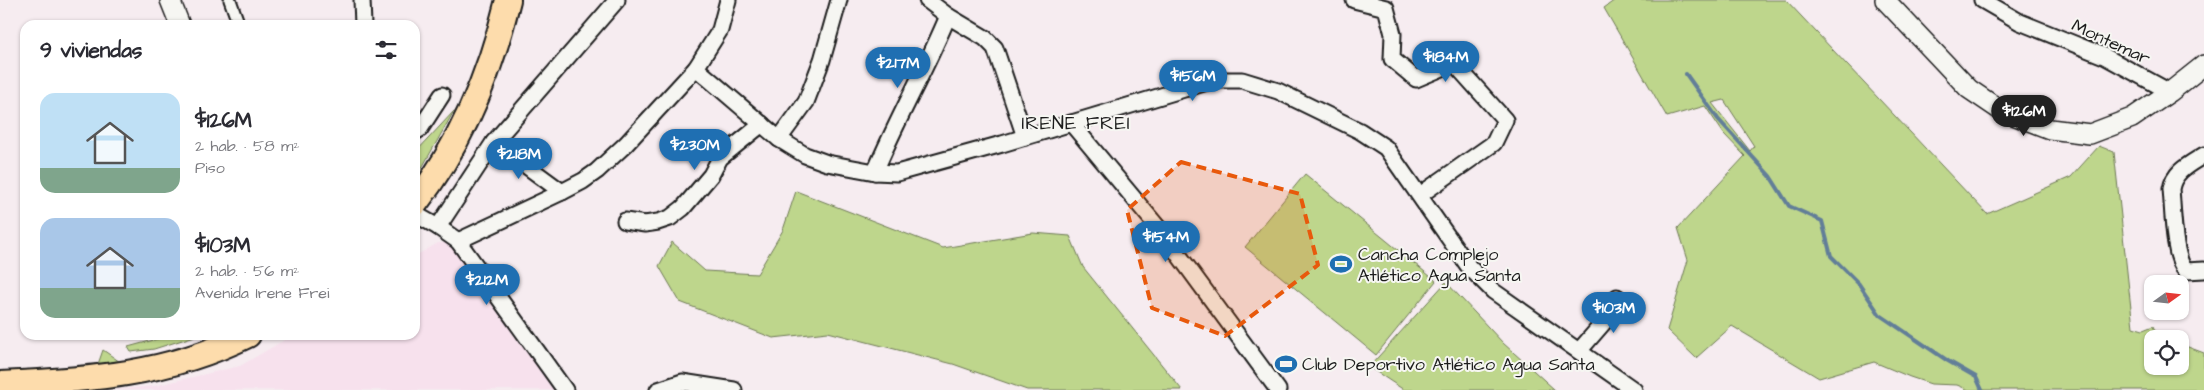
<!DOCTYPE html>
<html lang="es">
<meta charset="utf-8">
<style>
:root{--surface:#fff;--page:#f2f2f3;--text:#2b2b33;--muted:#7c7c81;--accent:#1f6fb2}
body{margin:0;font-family:"Architects Daughter",sans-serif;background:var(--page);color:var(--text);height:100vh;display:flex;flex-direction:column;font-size:19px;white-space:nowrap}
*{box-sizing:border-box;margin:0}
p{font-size:16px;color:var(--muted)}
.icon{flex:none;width:28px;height:28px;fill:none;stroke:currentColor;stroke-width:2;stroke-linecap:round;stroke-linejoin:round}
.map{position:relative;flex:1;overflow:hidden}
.sheet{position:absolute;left:20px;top:20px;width:400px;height:320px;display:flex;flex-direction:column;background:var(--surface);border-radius:15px;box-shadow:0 1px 4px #0004}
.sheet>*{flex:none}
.needle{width:32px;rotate:75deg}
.buttons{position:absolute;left:2144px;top:275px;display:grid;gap:10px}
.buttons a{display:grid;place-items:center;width:45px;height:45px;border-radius:10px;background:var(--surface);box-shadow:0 1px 4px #0004;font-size:25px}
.price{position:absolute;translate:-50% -42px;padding:0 11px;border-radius:18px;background:var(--accent);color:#fff;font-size:16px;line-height:32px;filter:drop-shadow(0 1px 2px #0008)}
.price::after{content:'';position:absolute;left:50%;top:30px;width:15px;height:11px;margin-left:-8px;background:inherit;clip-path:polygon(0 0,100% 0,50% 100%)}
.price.active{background:#222;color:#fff}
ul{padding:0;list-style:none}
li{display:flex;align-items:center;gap:15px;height:125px;padding:0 20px}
li span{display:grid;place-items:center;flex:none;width:140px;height:100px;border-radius:15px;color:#555}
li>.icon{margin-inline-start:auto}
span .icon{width:60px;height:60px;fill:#fffc;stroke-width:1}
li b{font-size:21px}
h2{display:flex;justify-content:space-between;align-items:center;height:60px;padding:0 20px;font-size:21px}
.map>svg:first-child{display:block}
.built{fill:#f7e1ed}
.green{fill:#bed68c;stroke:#6d7954;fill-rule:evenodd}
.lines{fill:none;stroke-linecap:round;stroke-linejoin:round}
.stream{stroke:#627e98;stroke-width:4}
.pedestrian-casing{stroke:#1c1c1c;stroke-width:15}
.minor-casing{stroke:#1c1c1c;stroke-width:19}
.tertiary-casing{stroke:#1c1c1c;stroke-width:22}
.primary-casing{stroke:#1c1c1c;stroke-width:28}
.pedestrian{stroke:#f6f6f2;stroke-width:11}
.minor{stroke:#f6f6f2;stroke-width:15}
.tertiary{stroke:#f6f6f2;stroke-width:19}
.primary{stroke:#fddcac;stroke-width:24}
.marked{fill:#e8590c;fill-opacity:0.2;stroke:#e8590c;stroke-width:4;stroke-dasharray:10 6;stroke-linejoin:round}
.labels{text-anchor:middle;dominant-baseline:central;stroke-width:4;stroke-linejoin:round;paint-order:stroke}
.street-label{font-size:18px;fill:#1c1c1c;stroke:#f6f6f2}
.poi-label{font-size:18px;fill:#1c1c1c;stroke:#f6f6f2;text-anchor:start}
.neighbourhood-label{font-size:19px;letter-spacing:1px;fill:#1c1c1c;stroke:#f6f6f2}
</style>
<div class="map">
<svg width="2204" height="390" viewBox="0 0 2204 390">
<rect width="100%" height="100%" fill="#f6ecf0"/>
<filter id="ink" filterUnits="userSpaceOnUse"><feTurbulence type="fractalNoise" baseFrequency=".02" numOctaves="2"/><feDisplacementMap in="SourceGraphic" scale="10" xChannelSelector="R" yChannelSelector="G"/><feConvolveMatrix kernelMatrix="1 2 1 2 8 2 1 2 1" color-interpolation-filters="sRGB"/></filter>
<g filter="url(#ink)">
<path class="built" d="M 438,243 L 450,243 L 555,390 L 114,390 L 154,386 L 240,366 L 293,335 L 415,335 L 415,256 Z"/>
<g class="green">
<path d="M 1615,0 L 1786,0 L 1987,214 L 2071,177 L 2099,146 L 2114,152 L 2133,327 L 2143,330 L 2153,326 L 2157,335 L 2166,339 L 2152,339 L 2152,366 L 2180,366 L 2180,344 L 2204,353 L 2204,390 L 1969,390 L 1957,385 L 1931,384 L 1910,377 L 1874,362 L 1819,378 L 1732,326 L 1696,358 L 1667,330 L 1688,260 L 1678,228 L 1745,156 L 1724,134 L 1705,106 L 1667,117 L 1604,8 ZM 1724,100 L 1754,146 L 1750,151 L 1712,103 Z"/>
<path d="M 454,111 L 415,180 L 415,153 Z"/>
<path d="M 1305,174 L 1436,281 L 1376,355 L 1245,247 Z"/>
<path d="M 796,191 L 943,248 L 1033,233 L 1070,236 L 1083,267 L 1182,390 L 1027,390 L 953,364 L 828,332 L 773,338 L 680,302 L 659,266 L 672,242 L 705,271 L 757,274 L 783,230 Z"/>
<path d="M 1446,282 L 1503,343 L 1555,390 L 1404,390 L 1369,367 Z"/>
<path d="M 172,335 L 198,335 L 154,349 L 131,352 L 128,347 Z"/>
<path d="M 103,350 L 123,364 L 97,367 Z"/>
</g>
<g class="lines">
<path class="stream" d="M 1686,74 L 1718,119 L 1770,176 L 1789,206 L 1822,221 L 1831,256 L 1859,284 L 1880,315 L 1948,361 L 1976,377 L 1982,390"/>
<g class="pedestrian-casing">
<path id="pedestrian" d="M 230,0 L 239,25"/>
</g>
<g class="minor-casing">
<g id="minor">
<path d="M 362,0 L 363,25"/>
<path d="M 927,0 L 948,16 L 985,38 L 995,48 L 1025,137"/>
<path d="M 1354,0 L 1386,8 L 1393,34 L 1392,59 L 1416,79 L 1454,63 L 1505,120 L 1494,143 L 1420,195"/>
<path d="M 1982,0 L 2020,22 L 2104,56 L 2170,92"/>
<path d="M 696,68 L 779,139 L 805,155 L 827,163 L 875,172 L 897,173 L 1002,144 L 1214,80 L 1242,80 L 1278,91 L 1360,131 L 1386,148 L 1469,267 L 1493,291 L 1634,390"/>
<path d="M 1071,123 L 1161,231 L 1278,390"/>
<path d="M 415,132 L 420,129 L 442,95"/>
<path d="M 779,139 L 806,102 L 822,60 L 839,0"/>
<path d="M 494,142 L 562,192"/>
<path d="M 2204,155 C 2190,164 2174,171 2171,189 C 2173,209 2173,258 2186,271 L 2204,270"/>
<path d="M 875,172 C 897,119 926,69 948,16"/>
<path d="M 415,214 L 438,227 L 458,241 L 565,390"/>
<path d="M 625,221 L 645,224 L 658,222 L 670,218 L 683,208 L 711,175 L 720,158 L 762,124"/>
<path d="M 438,227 L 494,142 L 617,0"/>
<path d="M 458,241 L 562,192 L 583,181 L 597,171 L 626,144 L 696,68 L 720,30 L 728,0"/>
<path d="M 1579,351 L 1611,314 L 1617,297"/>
<path d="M 658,390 L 682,382 L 734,390"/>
</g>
</g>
<g class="tertiary-casing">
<g id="tertiary">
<path d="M 170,0 L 180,25"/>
<path d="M 1885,0 L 1969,89 L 2000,110 L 2050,129 L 2090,134 L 2132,118 L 2170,92 L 2204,65"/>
</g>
</g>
<g class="primary-casing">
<g id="primary">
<path d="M 415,204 C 462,143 490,75 508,0"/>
<path d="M 0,384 C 89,380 167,375 248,335"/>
</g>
</g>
<use href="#pedestrian" class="pedestrian"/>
<use href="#minor" class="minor"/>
<use href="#tertiary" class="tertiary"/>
<use href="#primary" class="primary"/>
</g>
</g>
<path class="marked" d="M 1181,162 L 1300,194 L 1318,265 L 1225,336 L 1152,308 L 1127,210 Z"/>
<defs>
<g id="stadium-bare" transform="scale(1.725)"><path d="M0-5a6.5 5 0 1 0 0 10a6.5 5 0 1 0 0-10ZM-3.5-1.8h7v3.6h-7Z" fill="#1f6fb2" stroke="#f6f6f2" stroke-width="2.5" paint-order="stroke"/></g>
</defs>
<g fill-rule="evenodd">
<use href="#stadium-bare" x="1341" y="264"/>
<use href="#stadium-bare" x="1286" y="364"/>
</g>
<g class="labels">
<g class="street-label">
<text transform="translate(2111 42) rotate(25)">Montemar</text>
</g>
<g class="poi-label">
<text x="1358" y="254">Cancha Complejo<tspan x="1358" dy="21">Atlético Agua Santa</tspan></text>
<text x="1302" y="364">Club Deportivo Atlético Agua Santa</text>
</g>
<g class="neighbourhood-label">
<text x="1076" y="123">IRENE FREI</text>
</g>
</g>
</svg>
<div class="buttons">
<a><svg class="needle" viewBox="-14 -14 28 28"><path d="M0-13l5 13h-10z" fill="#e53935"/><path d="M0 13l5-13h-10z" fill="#7c7c81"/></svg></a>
<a><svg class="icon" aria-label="locate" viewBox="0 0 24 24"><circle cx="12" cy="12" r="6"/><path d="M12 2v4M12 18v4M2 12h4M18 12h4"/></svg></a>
</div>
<b class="price" style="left:1446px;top:83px">$184M</b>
<b class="price" style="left:898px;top:89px">$217M</b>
<b class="price" style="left:1193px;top:102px">$156M</b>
<b class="price active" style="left:2024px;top:137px">$126M</b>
<b class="price" style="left:695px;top:171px">$230M</b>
<b class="price" style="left:519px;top:180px">$218M</b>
<b class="price" style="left:1166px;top:263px">$154M</b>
<b class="price" style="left:487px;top:306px">$212M</b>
<b class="price" style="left:1614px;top:334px">$103M</b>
<section class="sheet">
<h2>9 viviendas<svg class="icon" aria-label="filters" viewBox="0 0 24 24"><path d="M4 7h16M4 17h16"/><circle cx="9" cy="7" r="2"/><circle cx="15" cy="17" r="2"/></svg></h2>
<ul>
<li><span style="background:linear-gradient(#bfe0f5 75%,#7fa58c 0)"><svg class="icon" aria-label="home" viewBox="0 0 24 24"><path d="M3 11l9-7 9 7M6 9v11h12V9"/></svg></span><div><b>$126M</b><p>2 hab. · 58 m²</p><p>Piso</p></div></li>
<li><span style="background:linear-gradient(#a9c7e8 70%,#7fa58c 0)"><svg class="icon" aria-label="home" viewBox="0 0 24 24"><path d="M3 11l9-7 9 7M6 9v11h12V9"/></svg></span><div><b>$103M</b><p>2 hab. · 56 m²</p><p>Avenida Irene Frei</p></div></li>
</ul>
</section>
</div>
